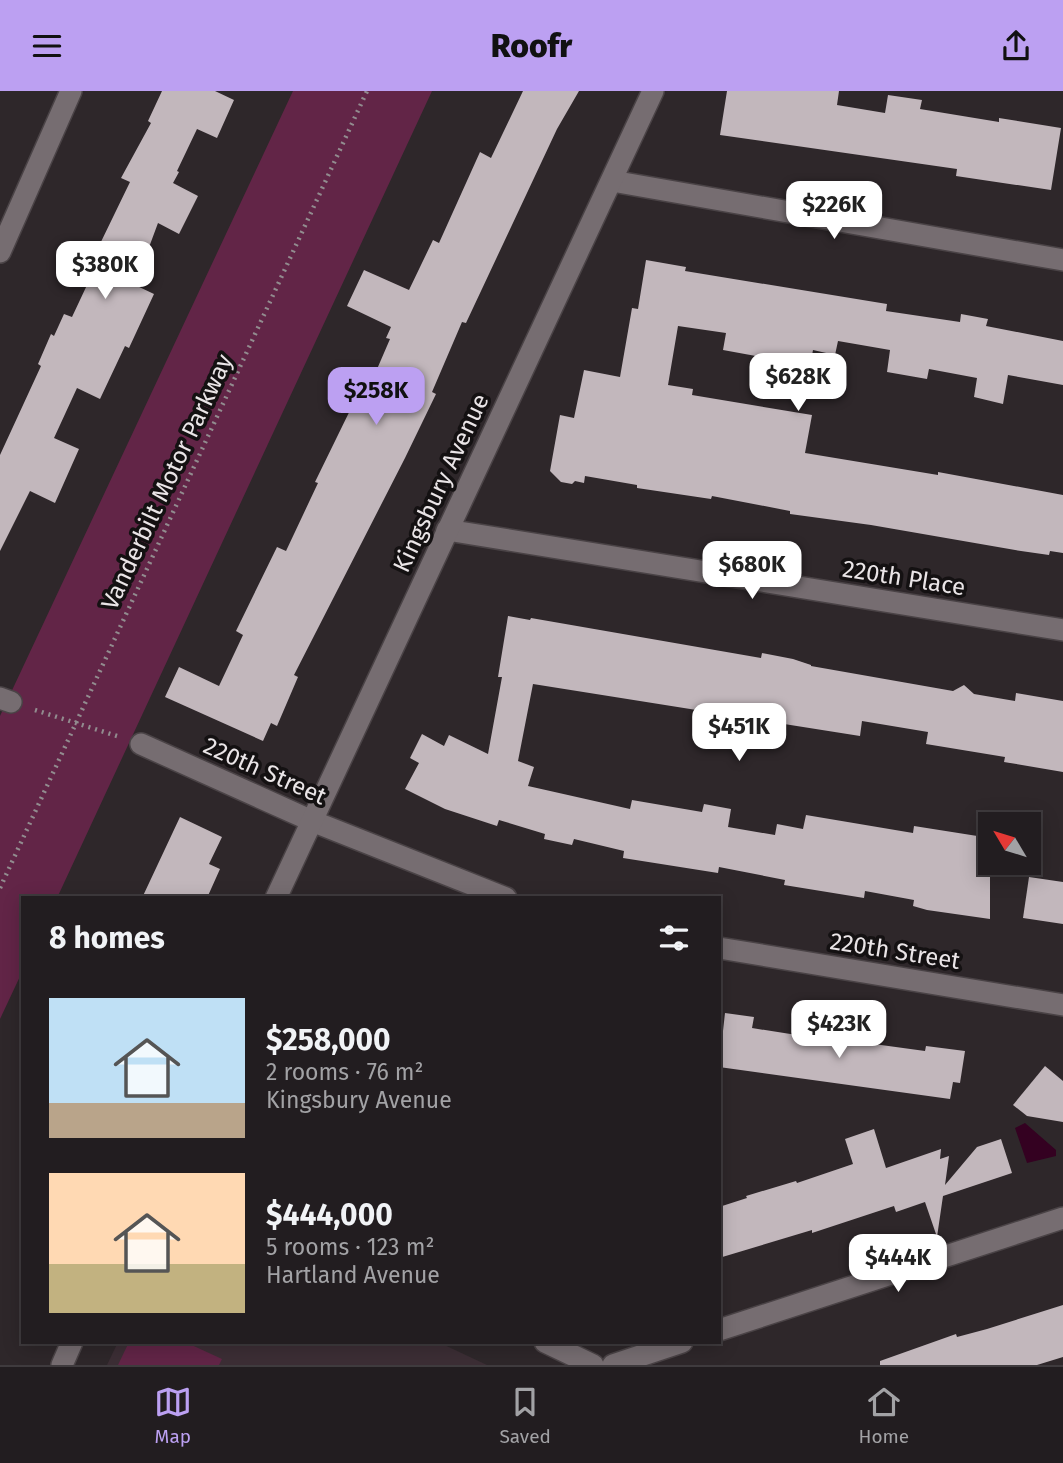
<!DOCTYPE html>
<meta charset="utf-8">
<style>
:root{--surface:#221d20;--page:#2a2629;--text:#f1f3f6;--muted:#a2a2a5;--line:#3f3b3e;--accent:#bca0f2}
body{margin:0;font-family:"Fira Sans",sans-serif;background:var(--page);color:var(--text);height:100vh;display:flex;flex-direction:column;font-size:26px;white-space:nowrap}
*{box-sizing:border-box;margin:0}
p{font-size:23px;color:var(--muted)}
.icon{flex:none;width:38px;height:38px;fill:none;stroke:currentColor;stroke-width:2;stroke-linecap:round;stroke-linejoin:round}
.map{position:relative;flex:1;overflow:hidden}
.drawer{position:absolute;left:21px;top:805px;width:700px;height:448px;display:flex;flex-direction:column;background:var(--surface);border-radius:0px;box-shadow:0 4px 18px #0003,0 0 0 2px var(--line)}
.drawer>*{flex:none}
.needle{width:46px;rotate:308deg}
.tools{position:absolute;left:978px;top:721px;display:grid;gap:14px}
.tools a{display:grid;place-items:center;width:63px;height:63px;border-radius:0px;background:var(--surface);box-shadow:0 4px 18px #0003,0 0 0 2px var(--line);font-size:35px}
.price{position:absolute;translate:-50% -60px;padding:0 16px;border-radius:14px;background:#fff;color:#222;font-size:23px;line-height:46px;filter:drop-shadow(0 2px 4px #0008)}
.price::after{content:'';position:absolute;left:50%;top:42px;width:21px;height:16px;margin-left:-10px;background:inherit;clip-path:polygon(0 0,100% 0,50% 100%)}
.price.selected{background:var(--accent);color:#111}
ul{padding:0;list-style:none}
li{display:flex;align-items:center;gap:21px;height:175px;padding:0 28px}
li span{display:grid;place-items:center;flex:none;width:196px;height:140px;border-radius:0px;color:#555}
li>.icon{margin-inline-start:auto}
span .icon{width:84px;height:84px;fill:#fffc;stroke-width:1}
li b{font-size:30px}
h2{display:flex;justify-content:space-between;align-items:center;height:84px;padding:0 28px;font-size:30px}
header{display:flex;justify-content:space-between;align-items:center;height:91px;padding:0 28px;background:var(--accent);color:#111;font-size:32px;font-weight:800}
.tab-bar{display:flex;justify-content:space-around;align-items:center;height:98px;border-top:2px solid var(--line);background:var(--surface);font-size:19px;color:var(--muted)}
.tab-bar a{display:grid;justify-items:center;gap:4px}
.tab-bar .selected{color:var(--accent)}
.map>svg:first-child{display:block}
.built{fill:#3c2e35}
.green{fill:#622547}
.water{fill:#340121}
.building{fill:#c2b7bc}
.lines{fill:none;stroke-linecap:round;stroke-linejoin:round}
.minor-casing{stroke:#4a4346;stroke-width:24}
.path{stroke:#928c8f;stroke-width:4.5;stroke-dasharray:2 5;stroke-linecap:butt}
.minor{stroke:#766d71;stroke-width:21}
.labels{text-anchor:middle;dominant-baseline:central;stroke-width:7;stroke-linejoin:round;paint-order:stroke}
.street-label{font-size:24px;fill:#eae5e7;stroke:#141112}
</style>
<header><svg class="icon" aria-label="menu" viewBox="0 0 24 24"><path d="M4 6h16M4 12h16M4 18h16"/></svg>Roofr<svg class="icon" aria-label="share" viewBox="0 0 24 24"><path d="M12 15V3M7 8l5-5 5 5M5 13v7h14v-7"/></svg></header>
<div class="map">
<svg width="1063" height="1274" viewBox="0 0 1063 1274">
<rect width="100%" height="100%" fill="#2e272a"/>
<path class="built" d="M 118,1251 L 438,1251 L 487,1274 L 107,1274 Z"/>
<g class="green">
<path d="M 293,0 L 432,0 L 57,807 L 23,807 L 23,879 L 0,928 L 0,625 Z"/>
<path d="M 129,1251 L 185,1251 L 222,1268 L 219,1274 L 118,1274 Z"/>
</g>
<path class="water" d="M 1025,1032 L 1056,1059 L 1056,1065 L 1027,1072 L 1015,1037 Z"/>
<g class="building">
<path d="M 162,0 L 215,0 L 234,9 L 217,47 L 197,38 L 177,80 L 179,81 L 173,92 L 198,105 L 179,143 L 158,132 L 135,194 L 154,203 L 129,257 L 125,255 L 100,308 L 77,297 L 54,347 L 79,358 L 55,412 L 30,400 L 0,460 L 0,364 L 41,275 L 38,273 L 51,243 L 54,245 L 64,223 L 72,226 L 103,160 L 98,157 L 130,91 L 121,87 L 151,32 L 148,30 Z"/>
<path d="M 523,0 L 579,0 L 557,38 L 466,232 L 462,231 L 432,301 L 436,303 L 405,367 L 294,584 L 298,586 L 277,635 L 271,632 L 263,650 L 165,606 L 179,576 L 219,595 L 243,544 L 236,540 L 277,456 L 286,460 L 318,392 L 315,391 L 358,303 L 365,306 L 390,248 L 386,247 L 391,236 L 347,215 L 364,179 L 409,199 L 433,149 L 439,152 L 480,61 L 491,67 Z"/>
<path d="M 727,0 L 839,0 L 837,14 L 885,22 L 888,4 L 922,9 L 920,18 L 999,31 L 999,27 L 1061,37 L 1051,99 L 956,85 L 957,78 L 720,44 Z"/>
<path d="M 646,169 L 686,176 L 685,180 L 887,213 L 886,220 L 960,231 L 961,223 L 988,228 L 986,235 L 1063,250 L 1063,294 L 1008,284 L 1003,313 L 974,306 L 977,287 L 929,278 L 927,288 L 887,281 L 890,259 L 838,250 L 835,264 L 813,259 L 810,275 L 723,259 L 726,242 L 678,235 L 668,294 L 693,298 L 692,304 L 812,324 L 805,362 L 938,384 L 938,381 L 1063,404 L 1063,462 L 1050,460 L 1049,464 L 1021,460 L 871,434 L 790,423 L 790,420 L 712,405 L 711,408 L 637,397 L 637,394 L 585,385 L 584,392 L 575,390 L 572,393 L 561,391 L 550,380 L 560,324 L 574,327 L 584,279 L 620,286 L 632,217 L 638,218 Z"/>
<path d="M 508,525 L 530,529 L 531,527 L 761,567 L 762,562 L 793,568 L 811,574 L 811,575 L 953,600 L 964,594 L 974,603 L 1015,610 L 1016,602 L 1063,610 L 1063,681 L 1004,671 L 1005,666 L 926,653 L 928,641 L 862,630 L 860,645 L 533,593 L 518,670 L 534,676 L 528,695 L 630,718 L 632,709 L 702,721 L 704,713 L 731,718 L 728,736 L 775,744 L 777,733 L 803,738 L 806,724 L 913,742 L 914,735 L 990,747 L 990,828 L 927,819 L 913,815 L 914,809 L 865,800 L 864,807 L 784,794 L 785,789 L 719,776 L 718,782 L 623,767 L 624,760 L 574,748 L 572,754 L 544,748 L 545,743 L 499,729 L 497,735 L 445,718 L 405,698 L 419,672 L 410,667 L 422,643 L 444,655 L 449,644 L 488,663 L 502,586 L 498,586 Z"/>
<path d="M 180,726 L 222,746 L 209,773 L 220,778 L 207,807 L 142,807 Z"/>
<path d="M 1029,786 L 1063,791 L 1063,833 L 1023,827 Z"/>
<path d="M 725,922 L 754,926 L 752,937 L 803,945 L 805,935 L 831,939 L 830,947 L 925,960 L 926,955 L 965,960 L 960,992 L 953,991 L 950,1008 L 719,976 Z"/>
<path d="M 1045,975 L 1063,990 L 1063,1031 L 1027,1025 L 1013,1014 Z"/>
<path d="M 874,1038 L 886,1077 L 941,1058 L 940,1068 L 949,1065 L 945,1094 L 977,1056 L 1001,1048 L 1012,1082 L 943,1105 L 937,1146 L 925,1111 L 896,1121 L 894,1115 L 812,1142 L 812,1139 L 719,1167 L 719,1116 L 747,1107 L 746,1105 L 796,1090 L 797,1092 L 853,1073 L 845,1048 Z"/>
<path d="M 1063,1214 L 1063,1266 L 1037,1274 L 880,1274 L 880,1270 L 956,1243 L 957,1246 L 987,1238 Z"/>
</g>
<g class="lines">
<g class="minor-casing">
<g id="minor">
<path d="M 612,90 L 1063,169"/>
<path d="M 0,161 L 71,0"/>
<path d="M 447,439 L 1063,539"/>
<path d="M 0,607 L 11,611"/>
<path d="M 141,653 L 312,730 L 506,807"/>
<path d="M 276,807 L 653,0"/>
<path d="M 719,857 L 1063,914"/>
<path d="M 719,1239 L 1063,1127"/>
<path d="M 545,1251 L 593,1274"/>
<path d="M 62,1274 L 72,1251"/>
<path d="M 613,1274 L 682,1251"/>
</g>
</g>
<g class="path">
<path d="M 35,619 L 117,645"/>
<path d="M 0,797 L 367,0"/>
</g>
<use href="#minor" class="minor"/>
</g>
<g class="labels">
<g class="street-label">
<text transform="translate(167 391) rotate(-65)">Vanderbilt Motor Parkway</text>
<text transform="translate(441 392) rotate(-65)">Kingsbury Avenue</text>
<text transform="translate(904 487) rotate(9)">220th Place</text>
<text transform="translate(265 680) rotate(24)">220th Street</text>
<text transform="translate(895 860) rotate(9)">220th Street</text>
</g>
</g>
</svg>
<div class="tools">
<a><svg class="needle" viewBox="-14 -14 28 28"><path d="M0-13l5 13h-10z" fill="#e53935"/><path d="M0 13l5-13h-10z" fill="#a2a2a5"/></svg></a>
</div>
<b class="price" style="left:834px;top:150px">$226K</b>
<b class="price" style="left:105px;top:210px">$380K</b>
<b class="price" style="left:798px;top:322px">$628K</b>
<b class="price selected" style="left:376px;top:336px">$258K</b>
<b class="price" style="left:752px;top:510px">$680K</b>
<b class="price" style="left:739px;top:672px">$451K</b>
<b class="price" style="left:839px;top:969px">$423K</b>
<b class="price" style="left:898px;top:1203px">$444K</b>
<section class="drawer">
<h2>8 homes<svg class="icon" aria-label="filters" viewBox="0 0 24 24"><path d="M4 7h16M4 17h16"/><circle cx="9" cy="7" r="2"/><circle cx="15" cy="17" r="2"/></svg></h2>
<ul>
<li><span style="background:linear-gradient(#bfe0f5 75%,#b9a48a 0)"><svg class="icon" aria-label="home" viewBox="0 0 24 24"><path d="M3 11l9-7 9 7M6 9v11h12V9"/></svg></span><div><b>$258,000</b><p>2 rooms · 76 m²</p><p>Kingsbury Avenue</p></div></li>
<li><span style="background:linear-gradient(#ffd9b3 65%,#c2b280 0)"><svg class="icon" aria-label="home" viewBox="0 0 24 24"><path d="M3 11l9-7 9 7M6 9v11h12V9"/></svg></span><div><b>$444,000</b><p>5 rooms · 123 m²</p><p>Hartland Avenue</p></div></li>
</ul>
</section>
</div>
<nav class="tab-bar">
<a class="selected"><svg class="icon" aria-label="map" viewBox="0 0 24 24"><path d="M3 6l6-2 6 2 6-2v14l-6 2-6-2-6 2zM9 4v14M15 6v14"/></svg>Map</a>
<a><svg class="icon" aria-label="saved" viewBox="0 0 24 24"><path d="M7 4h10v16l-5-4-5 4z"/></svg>Saved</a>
<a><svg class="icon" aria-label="home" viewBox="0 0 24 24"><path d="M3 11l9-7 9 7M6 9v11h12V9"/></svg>Home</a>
</nav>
